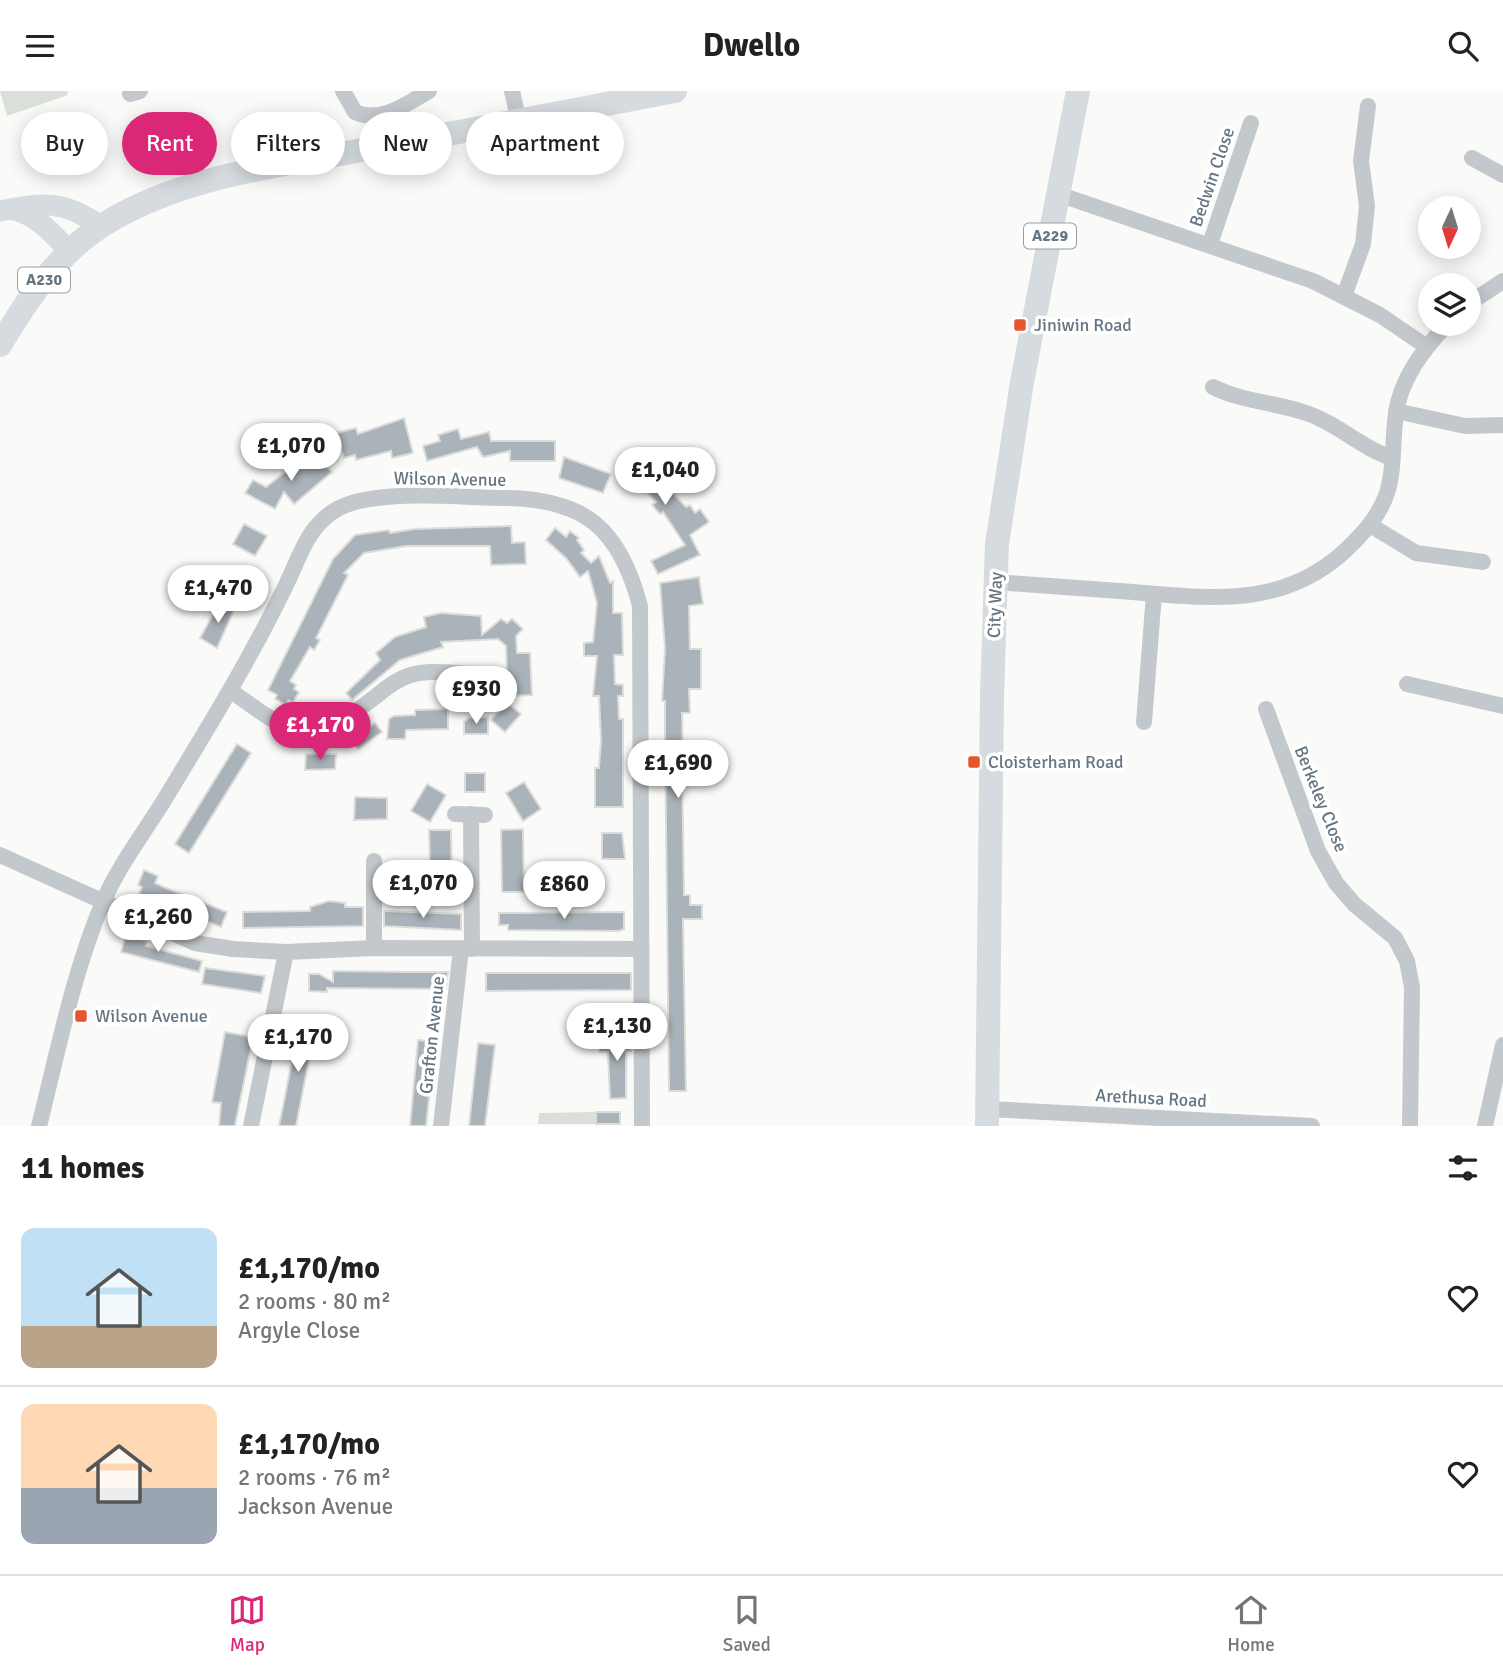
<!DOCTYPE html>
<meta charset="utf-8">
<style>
:root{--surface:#fff;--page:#f2f2f2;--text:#222;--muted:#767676;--line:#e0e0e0;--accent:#db2777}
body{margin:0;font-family:Signika,sans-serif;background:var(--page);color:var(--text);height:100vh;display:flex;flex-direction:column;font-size:26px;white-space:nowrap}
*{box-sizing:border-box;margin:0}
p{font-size:23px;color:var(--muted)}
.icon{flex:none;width:38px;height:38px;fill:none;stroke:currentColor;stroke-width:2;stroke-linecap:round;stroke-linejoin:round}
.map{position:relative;height:1035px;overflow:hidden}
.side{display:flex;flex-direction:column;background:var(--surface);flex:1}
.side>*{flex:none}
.banner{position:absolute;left:21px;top:21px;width:700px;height:63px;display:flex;gap:14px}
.needle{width:46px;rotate:184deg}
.fabs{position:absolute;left:1418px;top:105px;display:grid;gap:14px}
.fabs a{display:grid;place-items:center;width:63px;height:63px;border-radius:50%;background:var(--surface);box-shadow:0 4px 18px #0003;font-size:35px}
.price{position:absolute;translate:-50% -60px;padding:0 16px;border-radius:24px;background:#fff;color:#222;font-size:23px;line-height:46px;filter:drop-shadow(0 2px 4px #0008)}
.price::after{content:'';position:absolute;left:50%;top:42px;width:21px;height:16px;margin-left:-10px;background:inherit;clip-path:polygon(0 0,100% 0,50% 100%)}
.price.current{background:var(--accent);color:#fff}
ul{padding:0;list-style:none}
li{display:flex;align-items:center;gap:21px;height:175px;padding:0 21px}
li+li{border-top:2px solid var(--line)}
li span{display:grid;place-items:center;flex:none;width:196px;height:140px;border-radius:14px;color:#555}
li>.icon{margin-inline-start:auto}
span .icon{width:84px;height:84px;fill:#fffc;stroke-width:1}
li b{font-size:30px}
h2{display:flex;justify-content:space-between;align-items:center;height:84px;padding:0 21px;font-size:30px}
.tag{padding:0 24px;border-radius:32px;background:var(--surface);box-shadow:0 4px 18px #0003;font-size:24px;line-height:63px}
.tag.current{background:var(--accent);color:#fff}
header{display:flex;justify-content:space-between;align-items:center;height:91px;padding:0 21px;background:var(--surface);font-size:32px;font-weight:700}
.menu{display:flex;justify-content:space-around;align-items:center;height:98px;border-top:2px solid var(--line);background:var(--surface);font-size:19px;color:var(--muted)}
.menu a{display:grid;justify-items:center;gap:4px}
.menu .current{color:var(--accent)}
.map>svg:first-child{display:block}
.green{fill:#dadfd7}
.building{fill:#aab3b9;stroke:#dcdcda;stroke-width:2}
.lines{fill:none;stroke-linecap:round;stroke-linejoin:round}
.street{stroke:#c3c8cc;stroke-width:16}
.secondary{stroke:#d6dbdf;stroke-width:21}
.primary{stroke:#d6dbdf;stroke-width:24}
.poi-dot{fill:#e4572e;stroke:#fff;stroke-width:2.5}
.labels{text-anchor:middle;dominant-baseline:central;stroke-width:7;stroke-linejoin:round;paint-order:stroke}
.shield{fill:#fff;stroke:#939fa8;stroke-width:2}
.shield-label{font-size:16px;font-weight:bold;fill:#657683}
.street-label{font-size:18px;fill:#657683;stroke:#fff}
.poi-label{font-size:18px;fill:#657683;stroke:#fff;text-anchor:start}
</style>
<header><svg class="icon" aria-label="menu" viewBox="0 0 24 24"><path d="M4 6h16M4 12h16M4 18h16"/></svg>Dwello<svg class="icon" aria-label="search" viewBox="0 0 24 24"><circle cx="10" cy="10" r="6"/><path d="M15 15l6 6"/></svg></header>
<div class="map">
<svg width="1503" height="1035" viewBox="0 0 1503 1035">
<rect width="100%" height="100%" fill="#fafaf8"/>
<g class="green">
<path d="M 0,0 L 67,0 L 68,4 L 7,25 Z"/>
<path d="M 596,1021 L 596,1033 L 538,1033 L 539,1022 Z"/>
</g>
<g class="building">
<path d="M 404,327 L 413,362 L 392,367 L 391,360 L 356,369 L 355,364 L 344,367 L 336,342 L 356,337 L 358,343 Z"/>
<path d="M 458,338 L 461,348 L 489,341 L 491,350 L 555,350 L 555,370 L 510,370 L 510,360 L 483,366 L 477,356 L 427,370 L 423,355 L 440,350 L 438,344 Z"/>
<path d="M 642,357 L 662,374 L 659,377 L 673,392 L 668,397 L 686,416 L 690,414 L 695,422 L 700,418 L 709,431 L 690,444 L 700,464 L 658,483 L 651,470 L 685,454 L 663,421 L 660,423 L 652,414 L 656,411 L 640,394 L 636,399 L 618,383 Z"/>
<path d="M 564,366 L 611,383 L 603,402 L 559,387 Z"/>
<path d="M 303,367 L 312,376 L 321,368 L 332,381 L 294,413 L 284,401 L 275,418 L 245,402 L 253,389 L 266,396 Z"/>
<path d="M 244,433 L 267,445 L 255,465 L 233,453 Z"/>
<path d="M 511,435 L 512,452 L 525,451 L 526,473 L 491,474 L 490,455 L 406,455 L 364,462 L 344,482 L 348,484 L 316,547 L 320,549 L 314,559 L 310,556 L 290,590 L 296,594 L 294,598 L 299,601 L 293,611 L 288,609 L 286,614 L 275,608 L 277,604 L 268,599 L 333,468 L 355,444 L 389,439 L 390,442 L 414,438 Z"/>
<path d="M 555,437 L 566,446 L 570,440 L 579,447 L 577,449 L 584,459 L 581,462 L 591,472 L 599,465 L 610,492 L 613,490 L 613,522 L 622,522 L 623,564 L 614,564 L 615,593 L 623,594 L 623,605 L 618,605 L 619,628 L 623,628 L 623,716 L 595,716 L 595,677 L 599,677 L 601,649 L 599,605 L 593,605 L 597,565 L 584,565 L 584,552 L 593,551 L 597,512 L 588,480 L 580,486 L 566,467 L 546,449 Z"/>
<path d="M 699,486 L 703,513 L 689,515 L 690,558 L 701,558 L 701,598 L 689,598 L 690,622 L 682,622 L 683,664 L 689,664 L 689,677 L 682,677 L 683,733 L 684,804 L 690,804 L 690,814 L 702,814 L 702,828 L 683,828 L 686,1000 L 669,1000 L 665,646 L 665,610 L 662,610 L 665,558 L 660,492 Z"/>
<path d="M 220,511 L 235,517 L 217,557 L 200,547 Z"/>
<path d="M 441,522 L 481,525 L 482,544 L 501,528 L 507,532 L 512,528 L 523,538 L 516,545 L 517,562 L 530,562 L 532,604 L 508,605 L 506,555 L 498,548 L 441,551 L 443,556 L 400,569 L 352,609 L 346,602 L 380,569 L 376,562 L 395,546 L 426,536 L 424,526 Z"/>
<path d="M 506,611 L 521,623 L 505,641 L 491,629 Z"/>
<path d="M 448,618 L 448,638 L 406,639 L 405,648 L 387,648 L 389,628 L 394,625 L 415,624 L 415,619 Z"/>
<path d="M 488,626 L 488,643 L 464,643 L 464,631 L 469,627 Z"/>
<path d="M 375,632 L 382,641 L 358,658 L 351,649 Z"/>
<path d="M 237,653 L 251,662 L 189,762 L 175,753 Z"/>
<path d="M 306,663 L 336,663 L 335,678 L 305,679 Z"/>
<rect x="465" y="682" width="20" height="19"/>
<path d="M 524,691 L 541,718 L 523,730 L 506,702 Z"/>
<path d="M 427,693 L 446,704 L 430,731 L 411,720 Z"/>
<path d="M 355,706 L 387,707 L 387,728 L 354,729 Z"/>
<path d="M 523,738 L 524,801 L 502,801 L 501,739 Z"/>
<path d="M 429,739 L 451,739 L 452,801 L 424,802 L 423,780 L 430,780 L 430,774 Z"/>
<path d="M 602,742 L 622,742 L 625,768 L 602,768 Z"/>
<path d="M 144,779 L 158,785 L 155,792 L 166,797 L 227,821 L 221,836 L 139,803 L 142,796 L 138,794 Z"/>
<path d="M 329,810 L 345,812 L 345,816 L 363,816 L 363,835 L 243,837 L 243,821 L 310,820 L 310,816 Z"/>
<path d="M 384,820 L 461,823 L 461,839 L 384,835 Z"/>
<path d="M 624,821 L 624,838 L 619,840 L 508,839 L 508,834 L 499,834 L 499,822 Z"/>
<path d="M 126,843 L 147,850 L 146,855 L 202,870 L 199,881 L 121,861 Z"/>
<path d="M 205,877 L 265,885 L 261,902 L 202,893 Z"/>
<path d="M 333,880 L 409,881 L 448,881 L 446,898 L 327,897 L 327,901 L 309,900 L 309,883 L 319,883 L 333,891 Z"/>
<path d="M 486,882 L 631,882 L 631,899 L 486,900 Z"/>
<path d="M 300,930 L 316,933 L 296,1035 L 279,1035 Z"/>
<path d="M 625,939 L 626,950 L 631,950 L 631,960 L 626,960 L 626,1007 L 610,1008 L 608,961 L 599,961 L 599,950 L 614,950 L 613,940 Z"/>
<path d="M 225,941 L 253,946 L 235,1035 L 219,1035 L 221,1012 L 212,1011 Z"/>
<path d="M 418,949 L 435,951 L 426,1035 L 410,1035 Z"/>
<path d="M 478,952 L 495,954 L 485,1035 L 469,1035 Z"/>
<rect x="596" y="1021" width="24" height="12"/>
</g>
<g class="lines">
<g class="street">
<path d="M 343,0 L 355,21 C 381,33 408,12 429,0"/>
<path d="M 512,0 L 519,31"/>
<path d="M 130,3 L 140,0"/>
<path d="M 1472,67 L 1503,84"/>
<path d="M 1058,103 L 1313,190 L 1380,224 L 1427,256"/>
<path d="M 1210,153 L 1251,32"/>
<path d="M 1344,205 L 1363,153 L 1367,115 L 1361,70 L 1368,15"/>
<path d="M 1468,213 L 1503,190"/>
<path d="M 1213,296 C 1243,311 1275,311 1306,322 C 1337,332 1361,357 1392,367"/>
<path d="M 1396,320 L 1465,335 L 1503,334"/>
<path d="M 1370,434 L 1416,462 L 1483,471"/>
<path d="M 995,491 C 1041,494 1087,498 1133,501 C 1216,508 1291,518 1355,450 C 1368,437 1381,420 1387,402 C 1395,377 1392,349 1396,323 C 1400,288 1424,258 1447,233"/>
<path d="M 1407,593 L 1503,615"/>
<path d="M 231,600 C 292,643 304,660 371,609 C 383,600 396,588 411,584 C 430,578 456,583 476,583"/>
<path d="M 1266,618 L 1318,760 L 1336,792 L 1354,813 L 1395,847 L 1407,870 L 1412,896 L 1410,1035"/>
<path d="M 1144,631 L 1154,503"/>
<path d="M 455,723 L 485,724"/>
<path d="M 471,723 L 472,858"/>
<path d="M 0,764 L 195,852 L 233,858 L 286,861 L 374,857 L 640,858"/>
<path d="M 374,857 L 374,770"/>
<path d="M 988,1018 L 1312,1035"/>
<path d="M 39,1035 C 58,960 73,882 103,811 C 118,776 143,743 163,711 C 206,640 250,569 286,494 C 300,466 306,438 334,420 C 370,396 461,407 506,407 C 586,408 620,439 640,515 L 642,1035"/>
<path d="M 251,1035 L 286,861"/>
<path d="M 441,1035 L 461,858"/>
<path d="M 1485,1035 L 1503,954"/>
</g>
<g class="secondary">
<path d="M 10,118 C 36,123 52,142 70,161"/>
<path d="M 0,120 C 42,111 65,109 100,135"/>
</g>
<g class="primary">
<path d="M 0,254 C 27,209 58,162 103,134 C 181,85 278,75 367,58 C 470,39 572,20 675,0"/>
<path d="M 987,1035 L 992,605 L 997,453 L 1022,291 L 1078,0"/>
</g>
</g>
<g class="poi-dot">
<rect x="1013" y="227" width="14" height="14" rx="3.5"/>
<rect x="967" y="664" width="14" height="14" rx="3.5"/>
<rect x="74" y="918" width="14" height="14" rx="3.5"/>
</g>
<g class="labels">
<g class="shield">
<rect x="1024" y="132.5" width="52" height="25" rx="5"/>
<rect x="18" y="176.5" width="52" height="25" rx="5"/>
</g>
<g class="shield-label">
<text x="1050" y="145">A229</text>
<text x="44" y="189">A230</text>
</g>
<g class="street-label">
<text transform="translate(1212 86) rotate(-71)">Bedwin Close</text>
<text transform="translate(450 388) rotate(1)">Wilson Avenue</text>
<text transform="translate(995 514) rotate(-88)">City Way</text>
<text transform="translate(1321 708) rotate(68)">Berkeley Close</text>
<text transform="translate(432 944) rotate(-84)">Grafton Avenue</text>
<text transform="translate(1151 1007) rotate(3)">Arethusa Road</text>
</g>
<g class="poi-label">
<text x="1034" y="234">Jiniwin Road</text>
<text x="988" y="671">Cloisterham Road</text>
<text x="95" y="925">Wilson Avenue</text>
</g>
</g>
</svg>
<div class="fabs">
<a><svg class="needle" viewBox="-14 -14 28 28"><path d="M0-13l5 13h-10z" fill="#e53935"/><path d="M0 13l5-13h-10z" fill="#767676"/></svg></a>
<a><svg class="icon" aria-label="layers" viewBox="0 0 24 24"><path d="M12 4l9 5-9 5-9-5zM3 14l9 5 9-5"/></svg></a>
</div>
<b class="price" style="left:291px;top:392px">£1,070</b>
<b class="price" style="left:665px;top:416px">£1,040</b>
<b class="price" style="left:218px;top:534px">£1,470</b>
<b class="price" style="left:476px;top:635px">£930</b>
<b class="price current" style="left:320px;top:671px">£1,170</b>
<b class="price" style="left:678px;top:709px">£1,690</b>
<b class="price" style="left:423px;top:829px">£1,070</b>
<b class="price" style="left:564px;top:830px">£860</b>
<b class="price" style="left:158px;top:863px">£1,260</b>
<b class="price" style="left:617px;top:972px">£1,130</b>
<b class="price" style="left:298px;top:983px">£1,170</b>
<div class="banner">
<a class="tag">Buy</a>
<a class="tag current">Rent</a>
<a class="tag">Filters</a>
<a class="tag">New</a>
<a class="tag">Apartment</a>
</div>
</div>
<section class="side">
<h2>11 homes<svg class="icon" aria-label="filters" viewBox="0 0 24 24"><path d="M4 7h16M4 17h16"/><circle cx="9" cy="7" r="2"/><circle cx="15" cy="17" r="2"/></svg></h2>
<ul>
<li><span style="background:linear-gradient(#bfe0f5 70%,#b9a48a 0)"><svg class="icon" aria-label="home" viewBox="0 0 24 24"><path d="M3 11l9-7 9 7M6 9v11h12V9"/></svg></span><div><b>£1,170/mo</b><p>2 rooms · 80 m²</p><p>Argyle Close</p></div><svg class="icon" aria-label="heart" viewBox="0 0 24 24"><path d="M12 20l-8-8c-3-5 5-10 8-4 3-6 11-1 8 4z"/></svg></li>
<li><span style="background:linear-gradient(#ffd9b3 60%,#9aa5b1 0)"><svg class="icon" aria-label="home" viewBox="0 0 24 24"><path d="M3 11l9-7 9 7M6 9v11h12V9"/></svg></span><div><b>£1,170/mo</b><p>2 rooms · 76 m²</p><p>Jackson Avenue</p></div><svg class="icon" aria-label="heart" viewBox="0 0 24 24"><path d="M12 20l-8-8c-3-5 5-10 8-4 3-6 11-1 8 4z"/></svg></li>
</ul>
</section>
<nav class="menu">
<a class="current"><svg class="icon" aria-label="map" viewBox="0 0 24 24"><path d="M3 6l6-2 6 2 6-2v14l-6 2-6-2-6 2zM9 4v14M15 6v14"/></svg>Map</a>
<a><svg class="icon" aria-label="saved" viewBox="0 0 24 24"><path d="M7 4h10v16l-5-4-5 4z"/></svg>Saved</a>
<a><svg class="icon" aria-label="home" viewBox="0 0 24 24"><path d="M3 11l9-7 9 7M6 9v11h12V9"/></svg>Home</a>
</nav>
